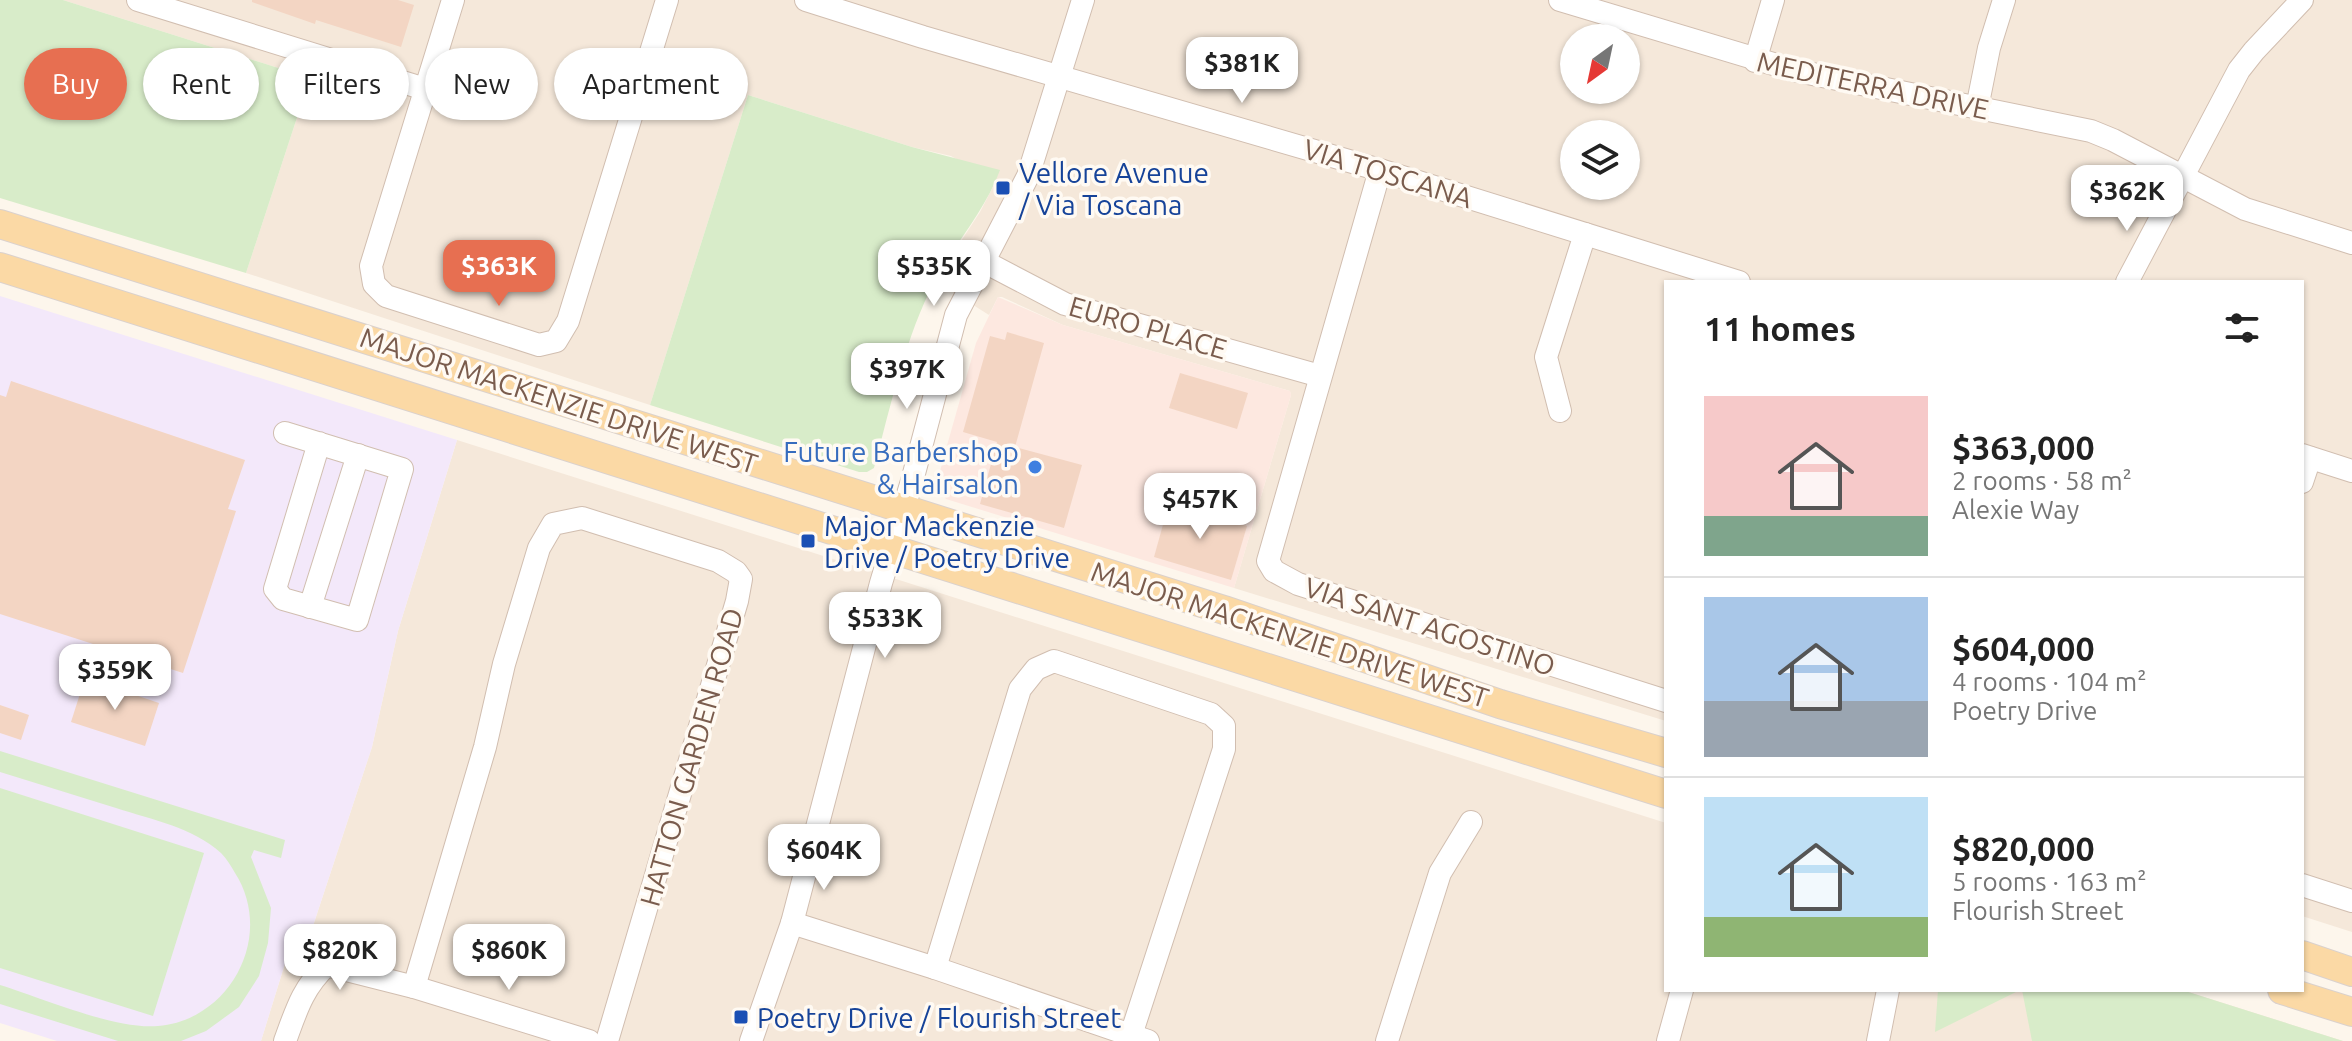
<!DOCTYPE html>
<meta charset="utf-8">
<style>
:root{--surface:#fff;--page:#f6f6f6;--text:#222;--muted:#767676;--line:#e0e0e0;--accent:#e76f51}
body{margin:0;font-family:Ubuntu,sans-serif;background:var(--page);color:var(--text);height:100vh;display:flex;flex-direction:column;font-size:30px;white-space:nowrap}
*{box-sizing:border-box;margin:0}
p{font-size:26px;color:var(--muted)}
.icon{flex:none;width:44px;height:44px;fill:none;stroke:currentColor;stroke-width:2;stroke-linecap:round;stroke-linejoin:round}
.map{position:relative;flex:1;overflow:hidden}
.details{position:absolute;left:1664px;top:280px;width:640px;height:712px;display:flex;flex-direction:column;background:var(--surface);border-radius:0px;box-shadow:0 2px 6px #0004}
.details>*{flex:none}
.hud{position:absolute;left:24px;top:48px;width:760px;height:72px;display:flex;gap:16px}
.needle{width:52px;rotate:213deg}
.fabs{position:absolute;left:1560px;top:24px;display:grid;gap:16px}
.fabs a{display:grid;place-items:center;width:80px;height:80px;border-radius:50%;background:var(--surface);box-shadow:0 2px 6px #0004;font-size:40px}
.price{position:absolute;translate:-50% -68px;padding:0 18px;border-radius:16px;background:#fff;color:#222;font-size:26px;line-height:52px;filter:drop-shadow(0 2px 4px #0008)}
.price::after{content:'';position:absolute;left:50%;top:48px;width:24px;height:18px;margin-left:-12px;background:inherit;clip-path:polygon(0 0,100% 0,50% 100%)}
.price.current{background:var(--accent);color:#fff}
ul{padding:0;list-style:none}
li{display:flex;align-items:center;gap:24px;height:200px;padding:0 40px}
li+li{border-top:2px solid var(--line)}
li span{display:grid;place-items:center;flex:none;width:224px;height:160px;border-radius:0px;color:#555}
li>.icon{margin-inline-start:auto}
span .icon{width:96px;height:96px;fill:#fffc;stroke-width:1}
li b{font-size:34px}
h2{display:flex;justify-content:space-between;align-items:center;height:96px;padding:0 40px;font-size:34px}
.chip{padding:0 28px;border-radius:36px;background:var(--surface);box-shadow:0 2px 6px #0004;font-size:28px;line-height:72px}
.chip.current{background:var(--accent);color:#fff}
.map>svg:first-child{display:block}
.residential{fill:#f5e8da;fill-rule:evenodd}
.commercial{fill:#fde8e0}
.education{fill:#f3e8fa}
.green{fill:#d8ecc9}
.building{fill:#f3d5c3}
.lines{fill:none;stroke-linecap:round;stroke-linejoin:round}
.minor-casing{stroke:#d1beb0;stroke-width:24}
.major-casing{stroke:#dad1cd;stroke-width:30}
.minor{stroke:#fff;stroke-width:22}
.major{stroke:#fbd9a5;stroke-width:28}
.transit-dot{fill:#1a4fb4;stroke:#fffaf3;stroke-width:3}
.shop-dot{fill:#3f7fe0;stroke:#fffaf3;stroke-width:3}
.labels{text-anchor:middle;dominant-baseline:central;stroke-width:7;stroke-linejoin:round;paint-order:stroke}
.street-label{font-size:28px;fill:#7a5c4d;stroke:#fffaf3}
.transit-label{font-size:28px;fill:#164399;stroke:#fffaf3;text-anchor:start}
.shop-label{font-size:28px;fill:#366cbe;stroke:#fffaf3;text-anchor:end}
</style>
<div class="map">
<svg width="2352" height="1041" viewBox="0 0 2352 1041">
<rect width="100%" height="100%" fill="#fdf6ec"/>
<g class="residential">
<path d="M 63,0 L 2352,0 L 2352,932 L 2302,916 L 2302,282 L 1666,282 L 1666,721 L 1234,588 L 1291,395 L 1290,391 L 1063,325 L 1002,297 L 998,297 L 989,315 L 935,281 L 980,212 L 996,181 L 951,156 L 912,147 L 748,95 L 650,405 L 246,273 L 310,78 ZM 1574,38 L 1626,38 L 1626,90 L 1574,90 ZM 1574,134 L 1626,134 L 1626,186 L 1574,186 Z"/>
<path d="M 457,440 L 1666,823 L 1666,990 L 2182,990 L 2343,1041 L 261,1041 L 296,928 L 311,932 L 372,747 L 398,631 Z"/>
</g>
<path class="commercial" d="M 998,297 L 1063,325 L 1290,391 L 1291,395 L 1234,588 L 946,499 L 936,486 L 946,449 L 976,343 Z"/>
<path class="education" d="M 0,296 L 457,440 L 398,631 L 372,747 L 311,932 L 296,928 L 261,1041 L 57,1041 L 0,1023 Z"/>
<g class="green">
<path d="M 0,0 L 63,0 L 310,78 L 246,273 L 0,198 Z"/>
<path d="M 748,95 L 912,147 L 1000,170 C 985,211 955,243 935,281 C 906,334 890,409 874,468 L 867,472 L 859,472 L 650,405 Z"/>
<path d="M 0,751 L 285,840 L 281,858 L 254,850 L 251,857 L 271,908 L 268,943 L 259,976 L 239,1007 L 206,1031 L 181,1041 L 118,1041 L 0,1004 L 0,985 C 42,998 116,1030 158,1026 C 231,1020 275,935 235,873 C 231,866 227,859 221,853 C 192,827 153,820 116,808 C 77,796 39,784 0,772 Z"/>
<path d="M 0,788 L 204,853 L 153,1016 L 0,968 Z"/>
<path d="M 1938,990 L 2020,990 L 1935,1032 Z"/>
<path d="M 2022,990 L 2182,990 L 2343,1041 L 2032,1041 Z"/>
</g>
<g class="building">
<path d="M 252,0 L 398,0 L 414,5 L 401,47 L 316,20 L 315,24 L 252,2 Z"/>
<path d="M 1007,332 L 1044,343 L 1015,447 L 1082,465 L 1064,528 L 980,504 L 997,442 L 963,432 L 990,336 L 1005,340 Z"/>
<path d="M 1180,373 L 1248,393 L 1237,429 L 1169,408 Z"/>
<path d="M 11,381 L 245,460 L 228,509 L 236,511 L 183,673 L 0,614 L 0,395 L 6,397 Z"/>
<path d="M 1169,503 L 1247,526 L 1231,580 L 1154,557 Z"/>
<path d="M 85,678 L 159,703 L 145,746 L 71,722 Z"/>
<path d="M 0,705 L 29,715 L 21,740 L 0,733 Z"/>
</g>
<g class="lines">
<g class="minor-casing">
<g id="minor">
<path d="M 138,0 L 425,89"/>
<path d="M 453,0 L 371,266 L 374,284 L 386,296 L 539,345 L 556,341 L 568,321 L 667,0"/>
<path d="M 806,0 L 923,37 L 1380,170 L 1739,282"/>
<path d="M 1560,0 L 1793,70 L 2091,131 L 2113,140 L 2245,209 L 2352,243"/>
<path d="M 1755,61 L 1773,0"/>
<path d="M 1977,108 L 1989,48 L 2004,0"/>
<path d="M 1380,170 L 1268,561 L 1274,571 L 1298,584 L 1666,701"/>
<path d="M 983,261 L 1065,304 L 1320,376"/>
<path d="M 2127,282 L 2239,70 L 2254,51 L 2302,0"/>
<path d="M 1560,411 L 1546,357 L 1585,234"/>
<path d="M 285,433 L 402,469 L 357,620 L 283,599 L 275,589 L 319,443"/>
<path d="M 2302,455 L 2352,471"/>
<path d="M 2302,482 L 2310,458"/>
<path d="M 310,607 L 358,455"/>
<path d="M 2302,885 L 2352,901"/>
<path d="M 792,923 L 935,968 L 1148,1041"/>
<path d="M 935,968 L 1020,689 L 1036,669 L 1054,661 L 1211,714 L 1224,726 L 1224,749 L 1131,1035"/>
<path d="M 414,987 L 485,747 L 504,664 L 539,548 L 553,524 L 582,518 L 718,561 L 736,572 L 741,579 L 737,601 L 607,1041"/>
<path d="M 285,1041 C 296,1011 303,987 327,965 L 414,987 L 589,1041"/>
<path d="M 751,1041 L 792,923 L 881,583 L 912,481 L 956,315 L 1028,176 L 1083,0"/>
<path d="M 1387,1041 L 1440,873 L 1471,822"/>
<path d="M 1668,1041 L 1682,990"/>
<path d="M 1878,1041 L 1888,990"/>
</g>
</g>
<g class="major-casing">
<g id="major">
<path d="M 0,224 L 1224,610 L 1500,704 L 1666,753"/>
<path d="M 0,267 L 1666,794"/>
<path d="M 2302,955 L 2352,972"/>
<path d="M 2282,990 L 2352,1012"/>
</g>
</g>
<use href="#minor" class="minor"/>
<use href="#major" class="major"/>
</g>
<g class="transit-dot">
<rect x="995" y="180" width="16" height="16" rx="4"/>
<rect x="800" y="533" width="16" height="16" rx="4"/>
<rect x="733" y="1009" width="16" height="16" rx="4"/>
</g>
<circle class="shop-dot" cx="1035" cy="467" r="8"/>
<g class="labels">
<g class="street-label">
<text transform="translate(1873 85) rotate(12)">MEDITERRA DRIVE</text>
<text transform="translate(1388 173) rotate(17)">VIA TOSCANA</text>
<text transform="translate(1148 327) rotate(16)">EURO PLACE</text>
<text transform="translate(559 400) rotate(18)">MAJOR MACKENZIE DRIVE WEST</text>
<text transform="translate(1430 626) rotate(18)">VIA SANT AGOSTINO</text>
<text transform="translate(1290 634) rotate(18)">MAJOR MACKENZIE DRIVE WEST</text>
<text transform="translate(691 757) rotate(-74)">HATTON GARDEN ROAD</text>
</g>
<g class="transit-label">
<text x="1019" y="172">Vellore Avenue<tspan x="1019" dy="32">/ Via Toscana</tspan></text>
<text x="824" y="525">Major Mackenzie<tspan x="824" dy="32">Drive / Poetry Drive</tspan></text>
<text x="757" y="1017">Poetry Drive / Flourish Street</text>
</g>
<g class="shop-label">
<text x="1019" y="451">Future Barbershop<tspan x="1019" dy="32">&amp; Hairsalon</tspan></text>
</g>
</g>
</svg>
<div class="fabs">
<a><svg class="needle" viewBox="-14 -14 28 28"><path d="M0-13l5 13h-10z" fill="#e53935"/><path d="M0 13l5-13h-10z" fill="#767676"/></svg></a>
<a><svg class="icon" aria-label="layers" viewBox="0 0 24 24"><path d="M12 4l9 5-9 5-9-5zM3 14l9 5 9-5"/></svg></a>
</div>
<b class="price" style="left:1242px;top:105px">$381K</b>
<b class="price" style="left:2127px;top:233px">$362K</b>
<b class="price current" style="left:499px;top:308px">$363K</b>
<b class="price" style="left:934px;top:308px">$535K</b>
<b class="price" style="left:907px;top:411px">$397K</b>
<b class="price" style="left:1200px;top:541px">$457K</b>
<b class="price" style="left:885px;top:660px">$533K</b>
<b class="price" style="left:115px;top:712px">$359K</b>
<b class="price" style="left:824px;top:892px">$604K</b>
<b class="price" style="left:340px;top:992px">$820K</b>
<b class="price" style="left:509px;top:992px">$860K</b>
<div class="hud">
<a class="chip current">Buy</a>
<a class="chip">Rent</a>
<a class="chip">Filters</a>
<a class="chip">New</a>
<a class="chip">Apartment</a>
</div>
<section class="details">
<h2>11 homes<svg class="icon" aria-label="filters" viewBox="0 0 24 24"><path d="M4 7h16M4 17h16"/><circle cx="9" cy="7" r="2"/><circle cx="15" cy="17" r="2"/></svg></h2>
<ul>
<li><span style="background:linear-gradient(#f6c9c9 75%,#7fa58c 0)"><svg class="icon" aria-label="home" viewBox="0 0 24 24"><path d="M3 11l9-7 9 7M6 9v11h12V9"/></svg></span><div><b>$363,000</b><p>2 rooms · 58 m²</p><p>Alexie Way</p></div></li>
<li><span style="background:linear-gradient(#a9c7e8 65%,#9aa5b1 0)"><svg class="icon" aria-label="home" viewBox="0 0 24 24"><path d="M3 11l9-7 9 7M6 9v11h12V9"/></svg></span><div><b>$604,000</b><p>4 rooms · 104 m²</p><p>Poetry Drive</p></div></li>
<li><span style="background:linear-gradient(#bfe0f5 75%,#8fb573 0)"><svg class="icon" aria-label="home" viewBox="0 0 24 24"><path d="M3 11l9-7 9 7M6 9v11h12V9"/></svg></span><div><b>$820,000</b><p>5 rooms · 163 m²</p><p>Flourish Street</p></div></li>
</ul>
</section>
</div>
